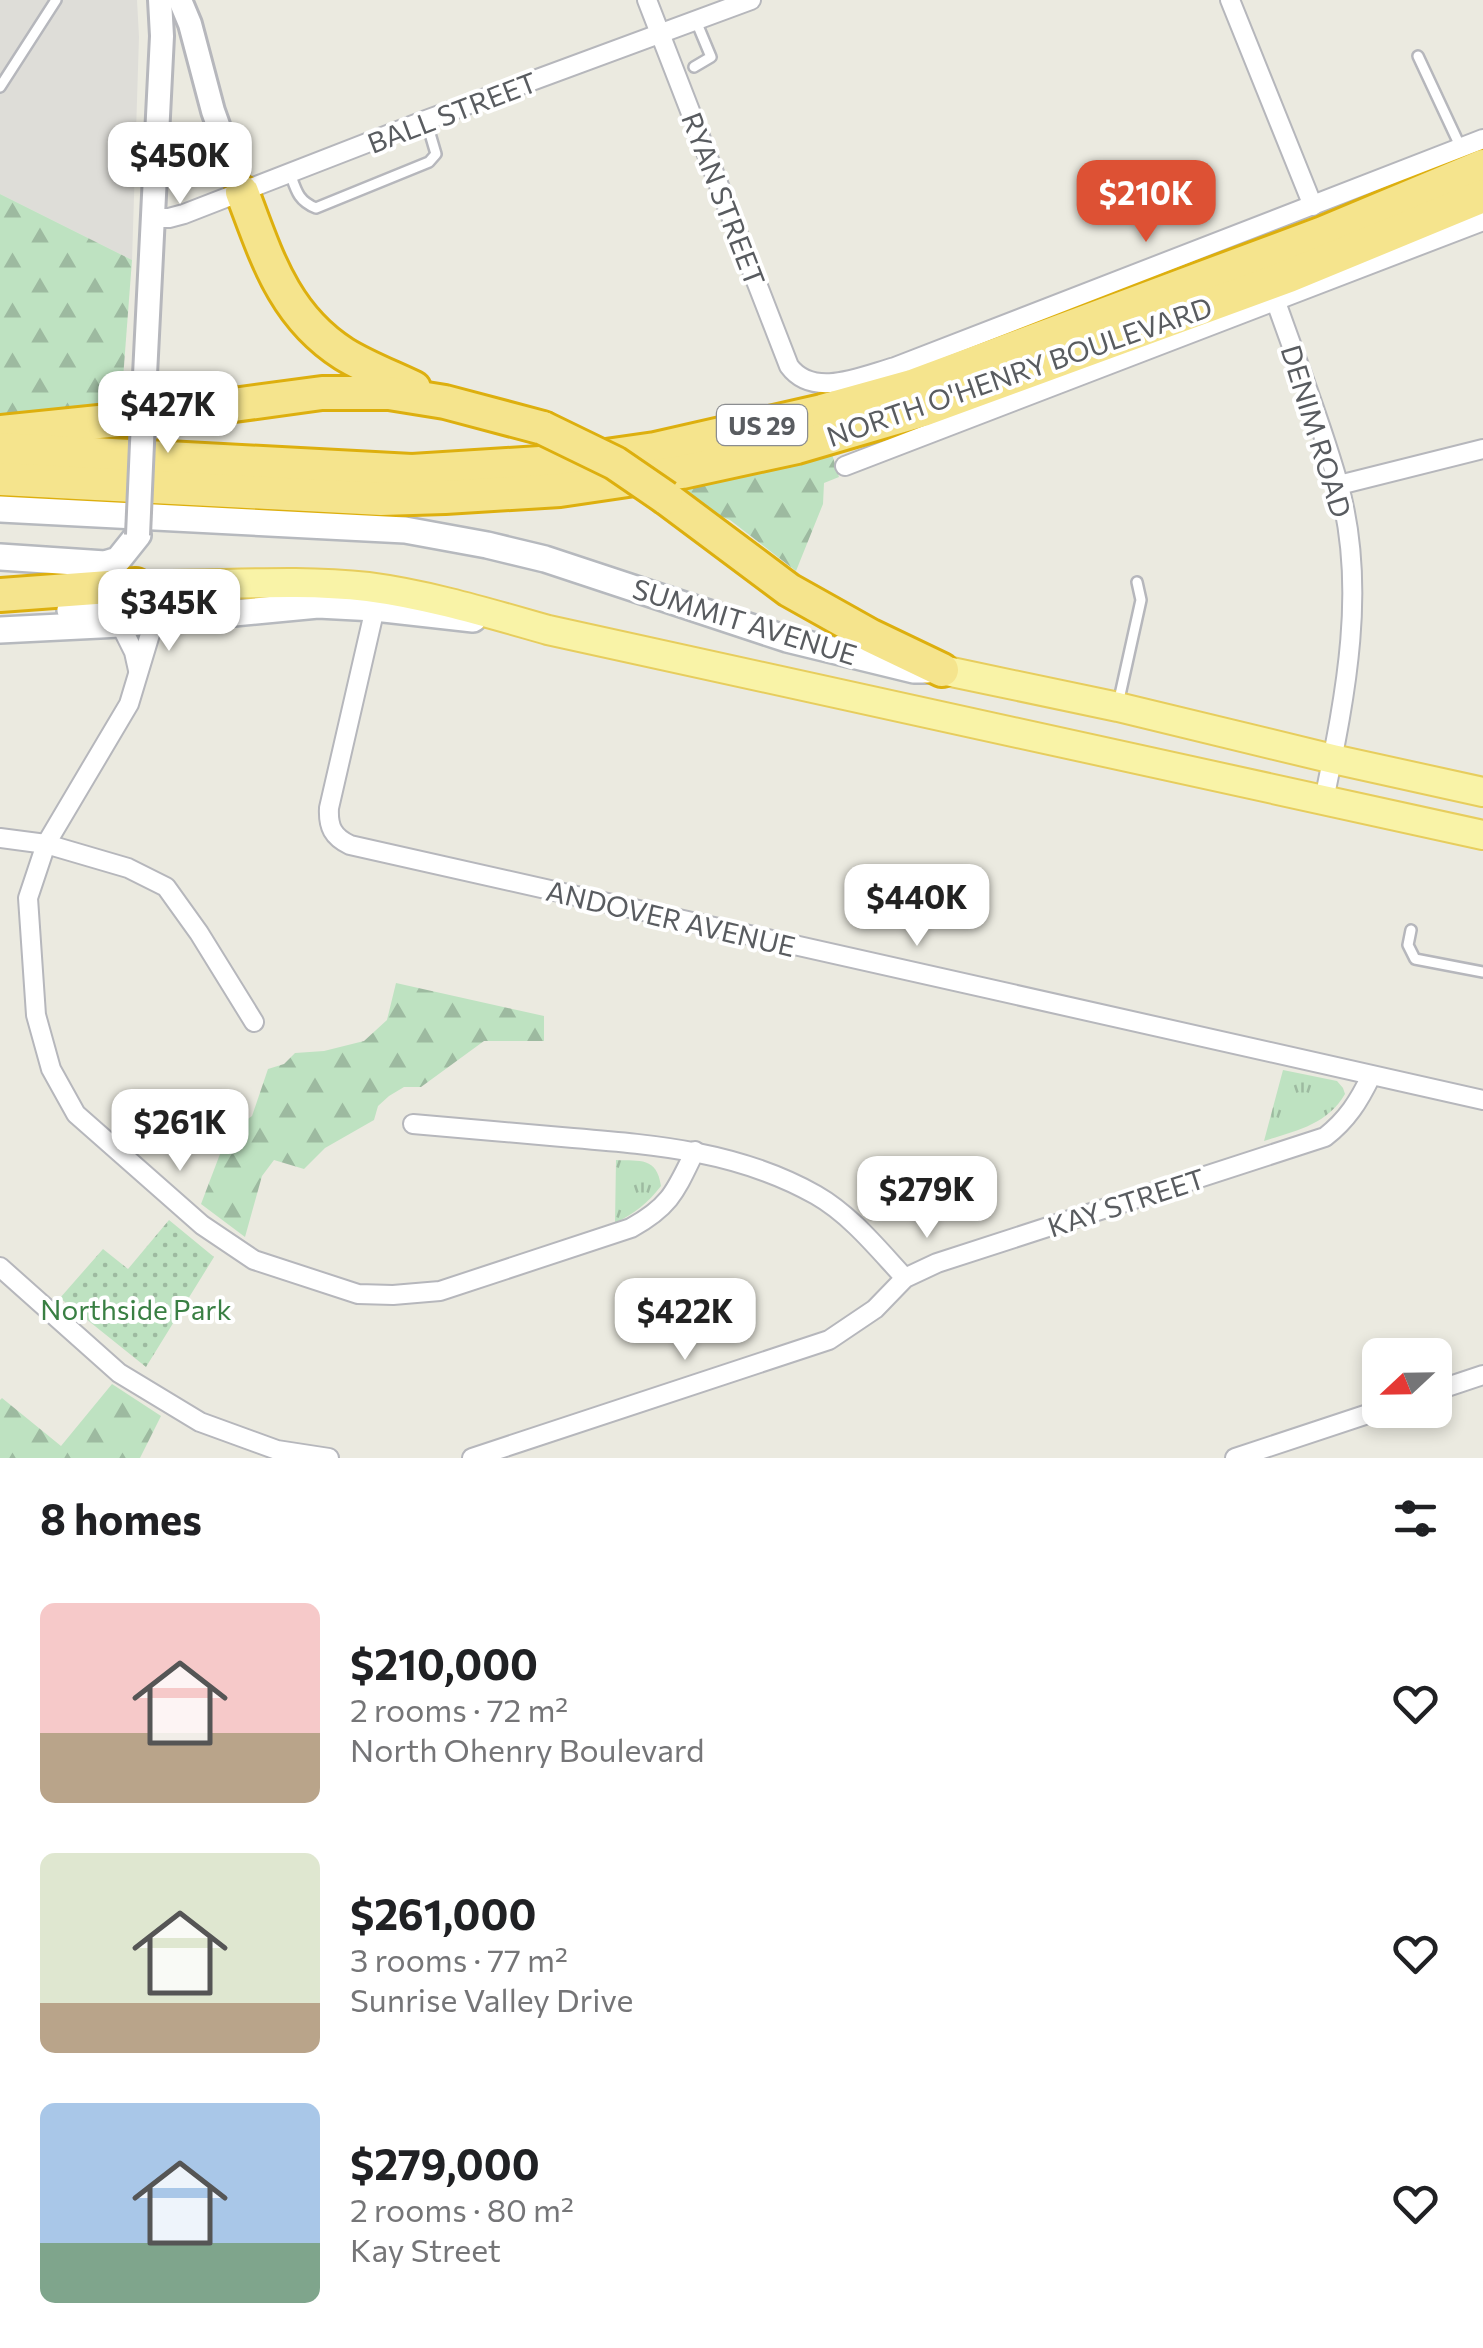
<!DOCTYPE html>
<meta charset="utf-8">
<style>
:root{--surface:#fff;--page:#f6f6f6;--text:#202124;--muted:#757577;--accent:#dd5134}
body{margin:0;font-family:Commissioner,sans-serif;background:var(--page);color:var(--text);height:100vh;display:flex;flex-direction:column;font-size:38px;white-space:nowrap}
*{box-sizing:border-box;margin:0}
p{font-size:32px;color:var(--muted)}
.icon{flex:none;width:55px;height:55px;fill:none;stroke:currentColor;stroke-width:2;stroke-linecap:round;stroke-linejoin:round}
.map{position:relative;height:1458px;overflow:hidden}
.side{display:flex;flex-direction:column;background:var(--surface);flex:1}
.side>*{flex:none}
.needle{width:65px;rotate:248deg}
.fabs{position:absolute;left:1362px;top:1338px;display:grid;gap:20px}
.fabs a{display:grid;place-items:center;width:90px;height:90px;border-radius:15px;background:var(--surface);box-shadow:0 5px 15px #0003;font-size:50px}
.price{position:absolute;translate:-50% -85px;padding:0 22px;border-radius:20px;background:#fff;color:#222;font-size:32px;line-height:65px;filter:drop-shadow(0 2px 5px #0008)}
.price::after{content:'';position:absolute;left:50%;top:60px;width:30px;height:22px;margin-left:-15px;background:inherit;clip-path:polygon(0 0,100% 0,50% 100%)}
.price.on{background:var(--accent);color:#fff}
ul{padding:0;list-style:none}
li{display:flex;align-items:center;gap:30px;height:250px;padding:0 40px}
li span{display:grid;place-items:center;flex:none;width:280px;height:200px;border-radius:15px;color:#555}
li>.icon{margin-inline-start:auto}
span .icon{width:120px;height:120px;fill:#fffc;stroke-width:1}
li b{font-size:42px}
h2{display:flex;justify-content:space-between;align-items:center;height:120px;padding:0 40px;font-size:42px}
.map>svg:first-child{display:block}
.industrial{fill:#deddd8}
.grass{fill:url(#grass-tufts)}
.forest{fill:url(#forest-firs)}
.park{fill:url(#park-dots)}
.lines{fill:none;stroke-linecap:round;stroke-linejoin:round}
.service-casing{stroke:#b6b7bc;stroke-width:14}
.minor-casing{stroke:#b6b7bc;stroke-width:22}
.tertiary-casing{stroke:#b6b7bc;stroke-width:28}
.secondary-casing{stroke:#b6b9be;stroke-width:30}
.primary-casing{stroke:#e7cd5d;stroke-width:32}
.motorway-casing{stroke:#ddaf0e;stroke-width:38}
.service{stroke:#fff;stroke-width:9}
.minor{stroke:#fff;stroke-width:18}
.tertiary{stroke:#fff;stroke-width:22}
.secondary{stroke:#fff;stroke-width:25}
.primary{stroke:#f9f3a7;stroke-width:28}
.motorway{stroke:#f5e48d;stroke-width:32}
.tertiary-bridge-casing{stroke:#b6b7bc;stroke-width:28;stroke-linecap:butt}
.motorway-bridge-casing{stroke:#ddaf0e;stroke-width:38;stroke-linecap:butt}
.tertiary-bridge{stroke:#fff;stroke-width:22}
.motorway-bridge{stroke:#f5e48d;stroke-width:32}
.labels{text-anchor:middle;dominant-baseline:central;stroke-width:8;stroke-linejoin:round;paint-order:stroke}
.shield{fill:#fff;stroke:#8b8d90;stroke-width:2.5}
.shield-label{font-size:25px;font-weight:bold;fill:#595c60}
.street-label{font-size:28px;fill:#595c60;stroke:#fff}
.park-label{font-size:28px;fill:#397f43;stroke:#fff}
</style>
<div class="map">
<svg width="1483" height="1458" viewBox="0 0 1483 1458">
<defs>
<pattern id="grass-tufts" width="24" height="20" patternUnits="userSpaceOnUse" patternTransform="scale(2.5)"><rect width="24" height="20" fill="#bee2c1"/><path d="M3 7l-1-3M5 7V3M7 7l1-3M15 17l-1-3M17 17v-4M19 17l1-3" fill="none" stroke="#9dbaa0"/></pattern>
<pattern id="forest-firs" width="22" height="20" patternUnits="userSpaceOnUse" patternTransform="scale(2.5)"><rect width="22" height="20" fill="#bee2c1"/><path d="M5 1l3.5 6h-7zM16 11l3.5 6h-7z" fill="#9dbaa0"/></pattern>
<pattern id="park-dots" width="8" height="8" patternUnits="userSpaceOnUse" patternTransform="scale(2.5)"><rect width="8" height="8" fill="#bee2c1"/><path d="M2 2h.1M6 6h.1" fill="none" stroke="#9dbaa0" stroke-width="1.8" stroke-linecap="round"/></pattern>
</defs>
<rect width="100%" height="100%" fill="#ebeae0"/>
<path class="industrial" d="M 0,0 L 137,0 L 139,37 L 132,260 L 0,194 Z"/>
<g class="grass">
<path d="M 1283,1070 L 1337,1081 L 1343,1088 L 1345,1094 C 1327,1125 1295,1131 1264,1141 Z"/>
<path d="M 616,1160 C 640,1161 657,1157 661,1186 C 648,1203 634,1214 615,1223 Z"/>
</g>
<g class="forest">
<path d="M 0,194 L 132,260 L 121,405 L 0,417 Z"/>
<path d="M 831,451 L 839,477 L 824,483 L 823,504 L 796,571 L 730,520 L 700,508 L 671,486 Z"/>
<path d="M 396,983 L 544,1016 L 544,1041 L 484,1041 L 421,1087 L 404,1087 L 389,1096 L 378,1106 L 374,1120 L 325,1148 L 304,1169 L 274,1160 L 262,1176 L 245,1237 L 201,1204 L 228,1133 L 252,1116 L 268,1069 L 284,1064 L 295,1053 L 324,1051 L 364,1041 L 387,1020 Z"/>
<path d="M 112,1384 L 161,1416 L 140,1458 L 0,1458 L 0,1400 L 2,1398 L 61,1446 Z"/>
</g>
<path class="park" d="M 169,1220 L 214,1257 L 146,1367 L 60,1298 L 103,1249 L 128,1269 Z"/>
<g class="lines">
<g class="service-casing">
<g id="service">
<path d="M 1418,56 L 1461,148"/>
<path d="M 694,67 L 711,57 L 696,21"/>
<path d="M 0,87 L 56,0"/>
<path d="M 290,173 C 296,190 298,201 316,208 L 429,162 L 436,154 L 426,120"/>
<path d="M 1118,704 L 1141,600 L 1137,582"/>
<path d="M 1411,930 L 1408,945 L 1415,959 L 1483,972"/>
</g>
</g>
<g class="minor-casing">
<g id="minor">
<path d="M 647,0 L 789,366 C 813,399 862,376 895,367 L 1483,139"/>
<path d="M 1230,0 L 1313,206"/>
<path d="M 153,218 L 169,218 L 184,214 L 426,120 L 751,0"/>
<path d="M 1276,302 C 1297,362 1321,422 1338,483 C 1368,587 1345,697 1324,800"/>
<path d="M 845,466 L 1483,221"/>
<path d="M 1339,485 L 1483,449"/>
<path d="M 375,608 L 329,808 C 328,827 333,837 350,845 L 1483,1100"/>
<path d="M 154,621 L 129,704 L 46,844 L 28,898 L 36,1015 L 51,1069 L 76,1114 L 202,1225 L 254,1260 L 358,1294 L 393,1295 L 440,1291 L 631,1228 C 671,1206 676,1190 695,1151"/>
<path d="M 120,624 L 134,652 L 138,670"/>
<path d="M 0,838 L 46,844 L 128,868 L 166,887 L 199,933 L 254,1022"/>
<path d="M 413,1124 C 466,1129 520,1133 573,1138 C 658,1145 740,1152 816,1195 C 851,1215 878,1249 905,1278"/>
<path d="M 0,1267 L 119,1373 L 200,1422 L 277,1450 L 329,1458"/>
<path d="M 1435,1391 L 1483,1375"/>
<path d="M 472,1458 L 829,1340 L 875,1309 L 905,1278 L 937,1263 L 1325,1137 C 1347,1120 1359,1101 1371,1076"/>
<path d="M 1235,1458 L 1380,1410"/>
</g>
</g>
<g class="tertiary-casing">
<g id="tertiary">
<path d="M 180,0 L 190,24 L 213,111 L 242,192"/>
<path d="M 145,375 L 162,36 L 160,0"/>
</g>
</g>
<g class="secondary-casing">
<g id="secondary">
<path d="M 0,509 L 405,530 L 487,545 L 545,559 L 787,639 L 914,670 L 927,670"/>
<path d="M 0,557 L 105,564 L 118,560 L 138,535"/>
<path d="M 70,610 L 118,606 L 124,603 L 136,585"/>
<path d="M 0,630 L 120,624 L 318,605 L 375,608 L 473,619"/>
</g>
</g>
<g class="primary-casing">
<g id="primary">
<path d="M 136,585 C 213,587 290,578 368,587 C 429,595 488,613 548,630 L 1483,835"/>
<path d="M 942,670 L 1118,707 L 1333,759 L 1483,792"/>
</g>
</g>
<g class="motorway-casing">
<g id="motorway">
<path d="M 242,192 C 266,255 283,315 344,354 C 365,367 391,377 414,388"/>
<path d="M 0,432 L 138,418 L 322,393 L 389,393 L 445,402 L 543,428"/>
<path d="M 0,449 L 412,471 L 571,461 L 655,449 L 822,411 L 912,386 L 1323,233 L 1483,166"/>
<path d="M 0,479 L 381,499 L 445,497 L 560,490 L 682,472 L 797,447 L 923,410 L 1289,276 L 1483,196"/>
<path d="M 666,498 L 789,590 L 871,636 L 942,670"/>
<path d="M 0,595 L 136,585"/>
</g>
</g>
<use href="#service" class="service"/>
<use href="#minor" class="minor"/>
<use href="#tertiary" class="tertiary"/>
<use href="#secondary" class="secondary"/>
<use href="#primary" class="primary"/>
<use href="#motorway" class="motorway"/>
<g class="tertiary-bridge-casing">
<path id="tertiary-bridge" d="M 138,535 L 145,375"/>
</g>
<g class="motorway-bridge-casing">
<path id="motorway-bridge" d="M 543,428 L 615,463 L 666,498"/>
</g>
<use href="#tertiary-bridge" class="tertiary-bridge"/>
<use href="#motorway-bridge" class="motorway-bridge"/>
</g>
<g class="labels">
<rect class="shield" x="717" y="405" width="90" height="40" rx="8"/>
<g class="shield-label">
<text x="762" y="425">US 29</text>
</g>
<g class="street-label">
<text transform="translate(452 112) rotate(-21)">BALL STREET</text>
<text transform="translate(724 199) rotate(69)">RYAN STREET</text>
<text transform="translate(1019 371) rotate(-19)">NORTH O'HENRY BOULEVARD</text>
<text transform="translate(1317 431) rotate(73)">DENIM ROAD</text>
<text transform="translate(745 621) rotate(17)">SUMMIT AVENUE</text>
<text transform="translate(671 918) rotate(13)">ANDOVER AVENUE</text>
<text transform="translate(1126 1202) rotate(-18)">KAY STREET</text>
</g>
<g class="park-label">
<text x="136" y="1309">Northside Park</text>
</g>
</g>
</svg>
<div class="fabs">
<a><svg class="needle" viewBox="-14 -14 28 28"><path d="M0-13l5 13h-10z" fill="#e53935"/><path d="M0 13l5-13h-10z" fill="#757577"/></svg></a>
</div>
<b class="price" style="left:180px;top:207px">$450K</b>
<b class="price on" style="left:1146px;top:245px">$210K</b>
<b class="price" style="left:168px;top:456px">$427K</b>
<b class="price" style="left:169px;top:654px">$345K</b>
<b class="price" style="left:917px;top:949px">$440K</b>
<b class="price" style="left:180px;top:1174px">$261K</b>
<b class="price" style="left:927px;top:1241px">$279K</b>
<b class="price" style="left:685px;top:1363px">$422K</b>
</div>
<section class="side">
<h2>8 homes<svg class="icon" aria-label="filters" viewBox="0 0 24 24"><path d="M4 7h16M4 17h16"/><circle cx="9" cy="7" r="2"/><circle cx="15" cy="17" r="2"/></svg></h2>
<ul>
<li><span style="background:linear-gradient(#f6c9c9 65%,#b9a48a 0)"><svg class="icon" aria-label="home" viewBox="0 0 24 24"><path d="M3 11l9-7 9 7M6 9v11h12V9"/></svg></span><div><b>$210,000</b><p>2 rooms · 72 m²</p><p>North Ohenry Boulevard</p></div><svg class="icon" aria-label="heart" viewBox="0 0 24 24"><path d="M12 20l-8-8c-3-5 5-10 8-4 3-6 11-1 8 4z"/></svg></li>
<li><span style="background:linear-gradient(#dfe7d0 75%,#b9a48a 0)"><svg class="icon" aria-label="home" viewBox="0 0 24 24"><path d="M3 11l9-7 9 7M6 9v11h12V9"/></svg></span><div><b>$261,000</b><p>3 rooms · 77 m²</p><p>Sunrise Valley Drive</p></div><svg class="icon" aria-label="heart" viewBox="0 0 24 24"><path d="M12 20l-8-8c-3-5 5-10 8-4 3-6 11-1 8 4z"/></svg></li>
<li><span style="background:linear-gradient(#a9c7e8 70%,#7fa58c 0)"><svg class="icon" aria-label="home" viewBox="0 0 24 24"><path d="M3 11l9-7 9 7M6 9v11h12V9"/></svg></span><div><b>$279,000</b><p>2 rooms · 80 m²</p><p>Kay Street</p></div><svg class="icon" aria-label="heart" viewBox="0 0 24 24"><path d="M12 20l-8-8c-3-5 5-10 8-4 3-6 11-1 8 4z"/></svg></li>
</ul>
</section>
